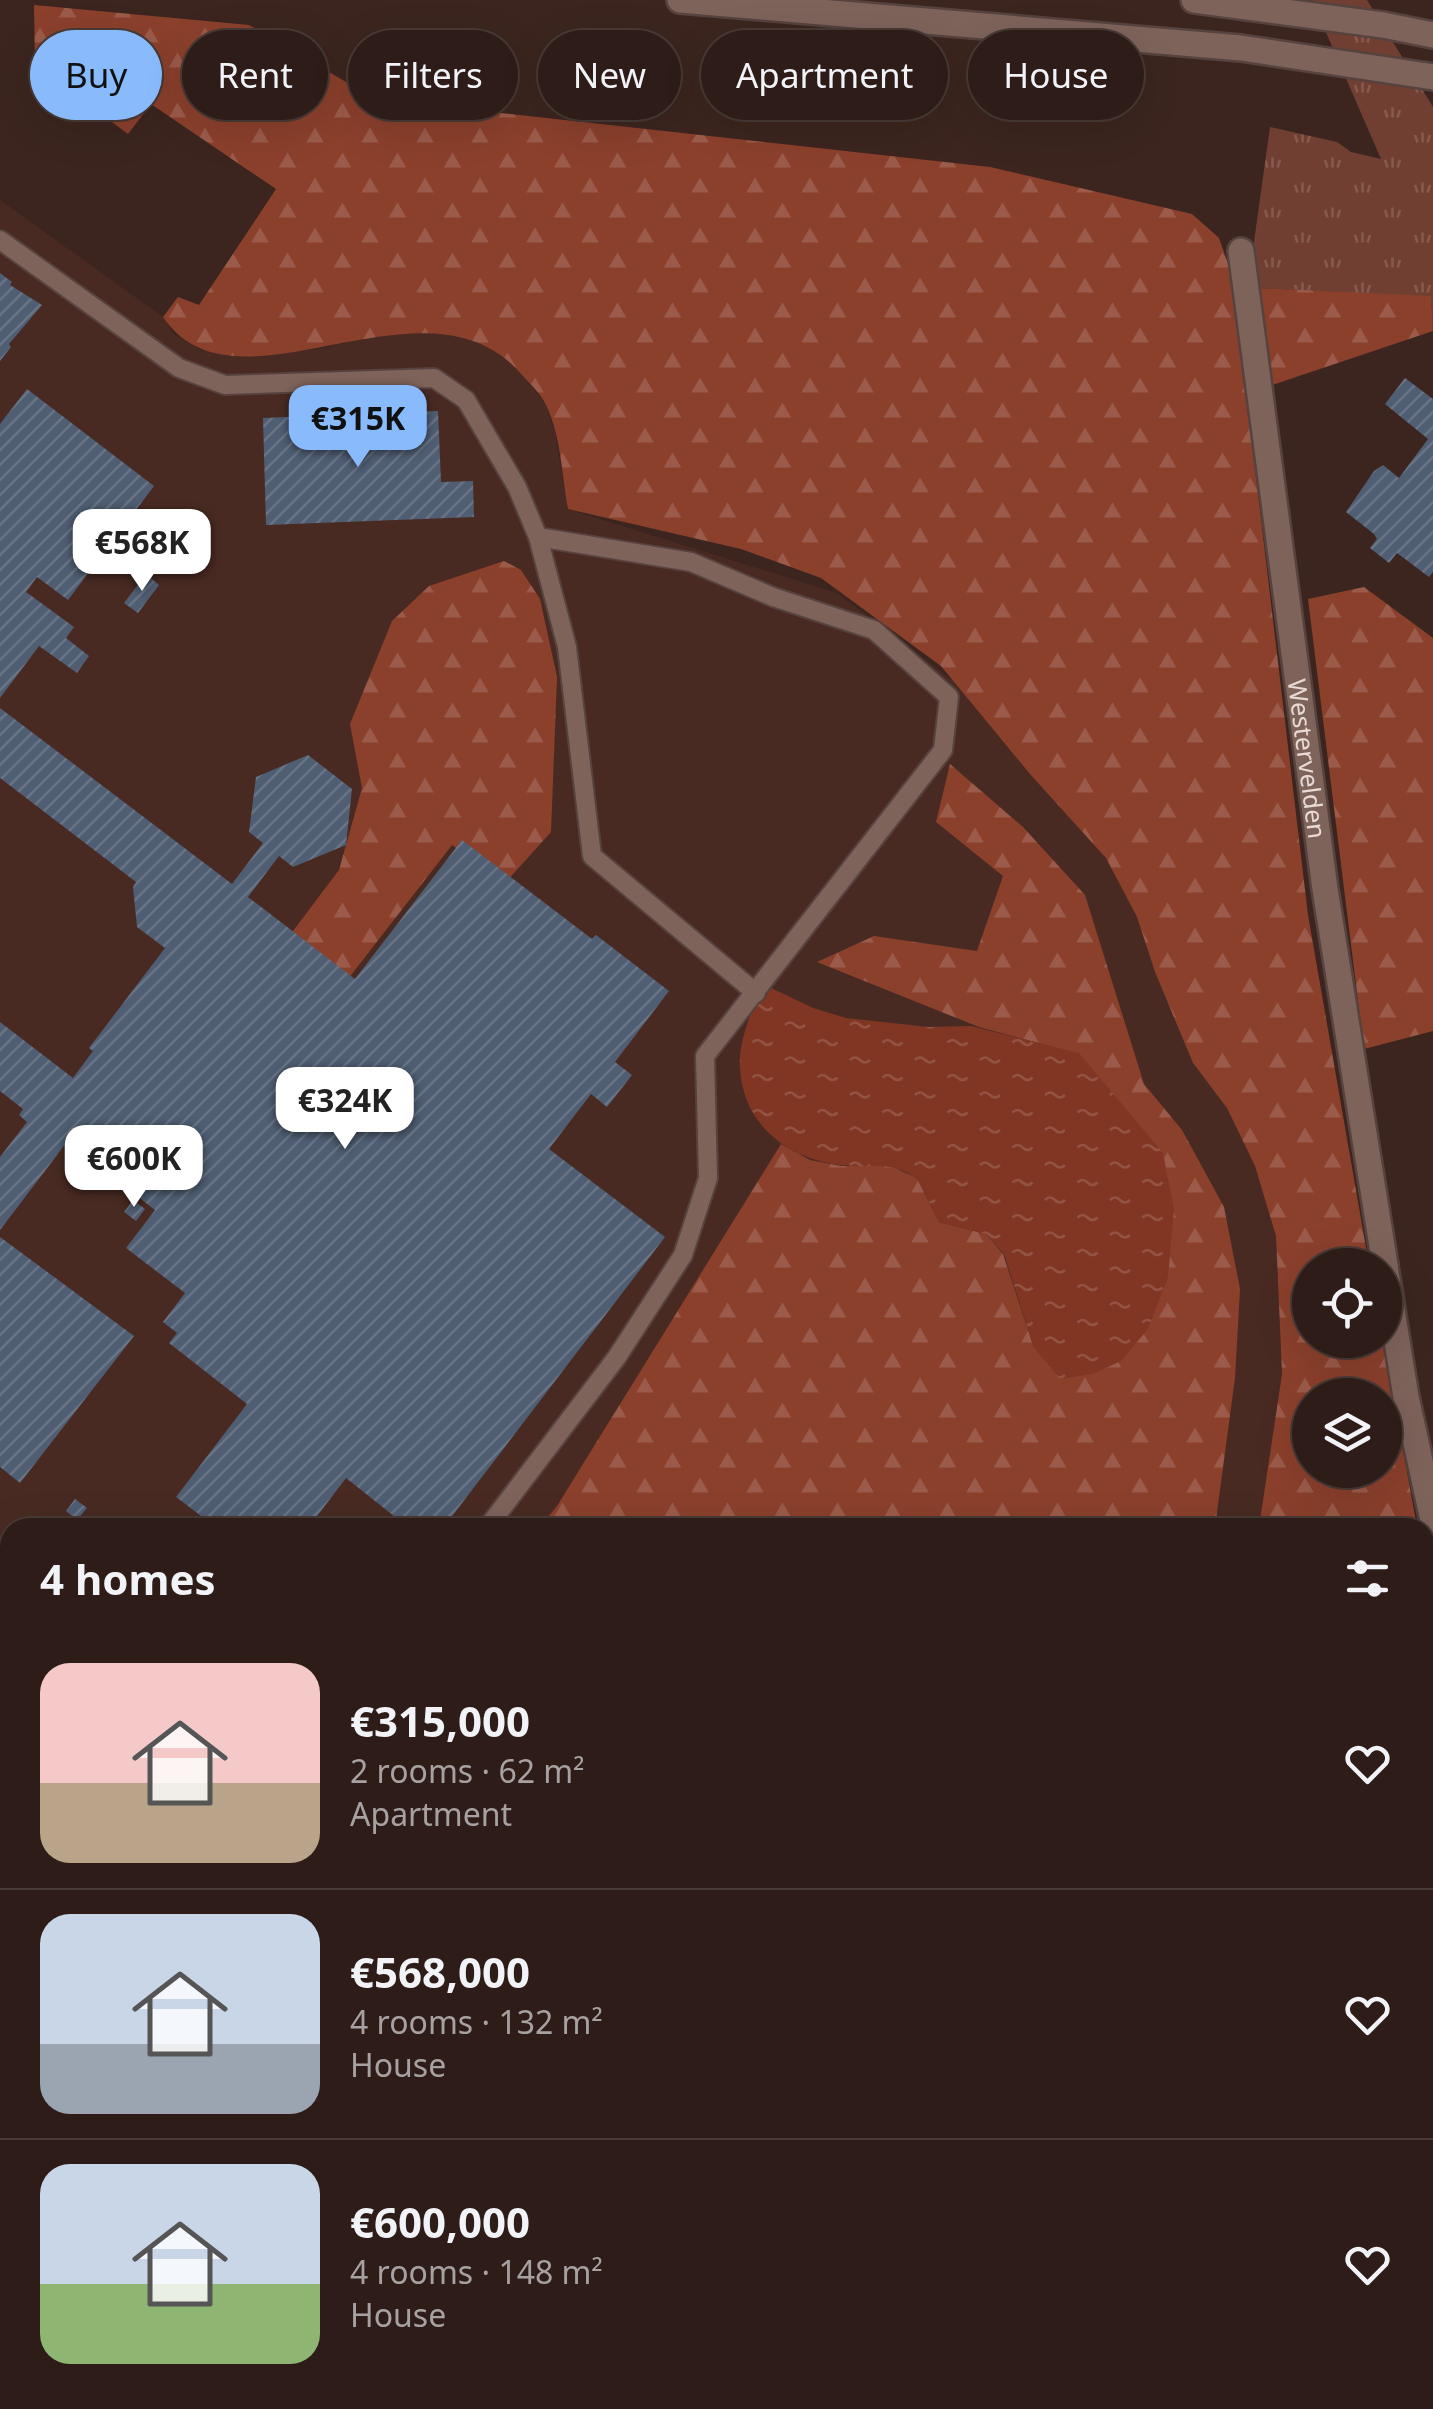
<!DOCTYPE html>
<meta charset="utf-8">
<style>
:root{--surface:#2d1c17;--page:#352520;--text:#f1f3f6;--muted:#a7a1a1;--line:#483a36;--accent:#89bafc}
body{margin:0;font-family:"Noto Sans",sans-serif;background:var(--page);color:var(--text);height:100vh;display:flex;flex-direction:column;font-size:38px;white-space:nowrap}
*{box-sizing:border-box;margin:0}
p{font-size:32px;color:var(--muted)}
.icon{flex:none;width:55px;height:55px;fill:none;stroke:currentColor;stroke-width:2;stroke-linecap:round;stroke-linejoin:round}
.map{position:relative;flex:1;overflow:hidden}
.drawer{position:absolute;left:0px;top:1518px;width:1435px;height:892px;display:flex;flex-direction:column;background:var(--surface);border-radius:30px 30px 0 0;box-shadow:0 10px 40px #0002,0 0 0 2px var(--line)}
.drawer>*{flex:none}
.guide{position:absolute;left:30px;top:30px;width:1375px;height:90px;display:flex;gap:20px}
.controls{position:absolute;left:1292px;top:1248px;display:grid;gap:20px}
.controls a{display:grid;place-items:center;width:110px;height:110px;border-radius:50%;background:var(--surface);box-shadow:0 10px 40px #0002,0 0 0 2px var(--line);font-size:50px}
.price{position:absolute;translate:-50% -85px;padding:0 22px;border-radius:20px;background:#fff;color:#222;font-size:32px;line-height:65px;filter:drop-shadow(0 2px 5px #0008)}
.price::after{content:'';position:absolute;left:50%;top:60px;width:30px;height:22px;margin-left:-15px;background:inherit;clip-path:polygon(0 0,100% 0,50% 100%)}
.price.active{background:var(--accent);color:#111}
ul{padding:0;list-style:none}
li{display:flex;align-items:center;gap:30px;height:250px;padding:0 40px}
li+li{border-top:2px solid var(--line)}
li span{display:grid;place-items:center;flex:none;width:280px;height:200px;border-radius:30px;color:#555}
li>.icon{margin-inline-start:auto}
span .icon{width:120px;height:120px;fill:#fffc;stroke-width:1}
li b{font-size:42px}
h2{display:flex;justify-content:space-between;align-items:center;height:120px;padding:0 40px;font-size:42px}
.chip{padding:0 35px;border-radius:45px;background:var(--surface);box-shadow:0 10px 40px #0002,0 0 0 2px var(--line);font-size:35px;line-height:90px}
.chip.active{background:var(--accent);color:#111}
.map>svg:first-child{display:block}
.built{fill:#482a22}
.grass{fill:url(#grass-tufts)}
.forest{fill:url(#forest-firs);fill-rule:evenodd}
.water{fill:url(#water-ripples)}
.building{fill:url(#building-hatch)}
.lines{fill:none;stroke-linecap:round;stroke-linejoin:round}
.service-casing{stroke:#56423e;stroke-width:22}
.minor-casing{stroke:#56423e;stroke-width:30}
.secondary-casing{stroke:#56423e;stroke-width:30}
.service{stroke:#7e635b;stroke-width:18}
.minor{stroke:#7e635b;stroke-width:25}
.secondary{stroke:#7e635b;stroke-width:25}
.labels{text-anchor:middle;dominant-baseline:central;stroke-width:8;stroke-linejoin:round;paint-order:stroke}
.street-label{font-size:25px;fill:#eadad6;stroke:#3c251f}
</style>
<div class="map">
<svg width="1433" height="2409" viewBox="0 0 1433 2409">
<defs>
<pattern id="grass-tufts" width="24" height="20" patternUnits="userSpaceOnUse" patternTransform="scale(2.5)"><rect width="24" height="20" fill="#703f32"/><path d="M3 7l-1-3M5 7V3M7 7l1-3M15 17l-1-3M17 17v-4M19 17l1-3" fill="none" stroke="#855a4f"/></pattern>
<pattern id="forest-firs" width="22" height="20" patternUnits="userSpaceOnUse" patternTransform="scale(2.5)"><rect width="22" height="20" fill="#8b402c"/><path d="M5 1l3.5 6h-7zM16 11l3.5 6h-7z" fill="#9c5b4a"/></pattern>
<pattern id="water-ripples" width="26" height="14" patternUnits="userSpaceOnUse" patternTransform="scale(2.5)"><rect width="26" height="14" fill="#813623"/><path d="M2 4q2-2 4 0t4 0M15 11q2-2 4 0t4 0" fill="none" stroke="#935242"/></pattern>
<pattern id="building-hatch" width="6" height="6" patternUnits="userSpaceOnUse" patternTransform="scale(2.5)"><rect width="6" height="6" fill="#4f5e73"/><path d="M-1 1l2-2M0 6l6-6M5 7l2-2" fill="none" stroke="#687486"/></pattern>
</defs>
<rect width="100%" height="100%" fill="#3c251f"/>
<path class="built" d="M 0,200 L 163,317 L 174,334 L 200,350 L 237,356 L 318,349 L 379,335 L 406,333 L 448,333 L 481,342 L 514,366 L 545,403 L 555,433 L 568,509 L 837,593 L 987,706 L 1106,858 L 1137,917 L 1155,972 L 1193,1063 L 1227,1108 L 1255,1166 L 1276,1236 L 1282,1374 L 1259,1527 L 10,1528 L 10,2400 L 977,2400 L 974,2409 L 0,2409 Z"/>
<g class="grass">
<path d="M 1312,0 L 1367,0 L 1433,107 L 1433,331 L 1431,297 L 1258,288 L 1253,249 L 1270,127 L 1337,142 L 1351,152 L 1381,159 Z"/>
<path d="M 0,1582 L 10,1590 L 10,1786 L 0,1832 Z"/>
</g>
<g class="forest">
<path d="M 34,5 L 249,25 L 375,99 L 990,167 L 1192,214 L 1219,238 L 1232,275 L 1308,915 L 1369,1265 L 1310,1265 L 1310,1340 L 1383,1340 L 1417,1527 L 1259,1527 L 1282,1374 L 1276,1236 L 1255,1166 L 1227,1108 L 1193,1063 L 1155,972 L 1137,917 L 1106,858 L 1030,774 L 941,666 L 821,578 L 741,549 L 568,509 C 562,476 561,436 546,405 C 541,394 530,384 522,375 C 426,262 236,426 163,317 L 178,297 L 199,305 L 276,189 L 151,104 L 128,134 L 35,65 ZM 1310,1395 L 1385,1395 L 1385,1470 L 1310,1470 Z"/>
<path d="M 1258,288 L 1431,296 L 1433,331 L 1266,387 Z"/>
<path d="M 504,561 L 521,570 L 540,599 L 557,677 L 551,832 L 505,883 L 452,845 L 348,979 L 290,935 L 339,870 L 362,788 L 350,724 L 392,621 L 429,586 Z"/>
<path d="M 1364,587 L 1433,638 L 1433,1031 L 1364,1049 L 1308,599 Z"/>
<path d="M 950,764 L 1023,827 L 1085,895 L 1144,1084 L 1182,1130 L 1224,1207 L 1240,1289 L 1235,1378 L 1215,1527 L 539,1528 L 557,1506 L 781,1144 L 810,1160 L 841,1166 L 891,1166 L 917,1178 L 939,1222 L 986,1234 L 1003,1254 L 1034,1348 L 1079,1054 L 979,1027 L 817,962 L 874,936 L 977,951 L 1003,876 L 936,822 Z"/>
<path d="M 1425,1574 L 1433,1618 L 1433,2409 L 974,2409 L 977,2400 L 1425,2400 Z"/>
<path d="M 350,2400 L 933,2400 L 930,2409 L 357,2409 Z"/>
</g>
<path class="water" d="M 771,988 L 813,1008 L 846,1018 L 928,1027 L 971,1026 L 1079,1053 L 1163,1153 L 1174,1209 L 1168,1277 L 1148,1329 L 1121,1361 L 1093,1374 L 1060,1379 L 1034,1348 L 1004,1254 L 986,1234 L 939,1222 C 931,1210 924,1184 913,1176 C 889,1160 865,1169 839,1165 C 785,1158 743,1123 740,1068 C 738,1044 750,1016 758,994 Z"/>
<g class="building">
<path d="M 0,273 L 12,282 L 10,285 L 42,305 L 9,344 L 11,347 L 0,361 Z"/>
<path d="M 1405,378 L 1433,399 L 1433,572 L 1429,577 L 1397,553 L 1389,563 L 1370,548 L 1377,539 L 1374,534 L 1346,512 L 1374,471 L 1383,465 L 1399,478 L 1428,439 L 1385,404 Z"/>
<path d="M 27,389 L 154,486 L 68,600 L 37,577 L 26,592 L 74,627 L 66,638 L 89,656 L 77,673 L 39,646 L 0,698 L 0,424 Z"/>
<path d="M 438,411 L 441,482 L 473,481 L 474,517 L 266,525 L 263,418 Z"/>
<path d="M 146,574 L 159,585 L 138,613 L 124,603 Z"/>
<path d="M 0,708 L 232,884 L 263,843 L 249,832 L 256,777 L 308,755 L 352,789 L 346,845 L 293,867 L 279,856 L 248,897 L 355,979 L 462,840 L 592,939 L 596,935 L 669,991 L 615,1062 L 632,1075 L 607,1107 L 591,1094 L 549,1149 L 665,1237 L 443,1528 L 409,1528 L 346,1478 L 308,1528 L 217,1528 L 176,1497 L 247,1404 L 169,1343 L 177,1333 L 163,1322 L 185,1293 L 126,1248 L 155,1210 L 67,1142 L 0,1230 L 0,1157 L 27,1122 L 19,1115 L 23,1109 L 0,1091 L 0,1022 L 73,1078 L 93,1051 L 89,1048 L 165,948 L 137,927 L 133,887 L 136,882 L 0,778 Z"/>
<path d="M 133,1200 L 145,1209 L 136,1221 L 124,1212 Z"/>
<path d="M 0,1237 L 134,1336 L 20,1483 L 0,1467 Z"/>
<path d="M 75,1499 L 87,1508 L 77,1520 L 66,1511 Z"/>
<path d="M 10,2197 L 10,2400 L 48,2400 L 56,2409 L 0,2409 L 0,2205 Z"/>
<path d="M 193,2400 L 219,2400 L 227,2409 L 183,2409 Z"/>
<path d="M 1272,2400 L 1348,2400 L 1345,2409 L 1298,2409 Z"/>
</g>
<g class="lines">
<g class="service-casing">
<g id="service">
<path d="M 0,240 L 179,368 L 225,385 L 434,378 L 466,400 L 517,487 L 538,537 L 567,647 L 592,856 L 756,993"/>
<path d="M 487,1528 L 617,1357 L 683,1255 L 708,1178 L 705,1056 L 943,750 L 949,697 L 874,630 L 773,597 L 691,562 L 538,537"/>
<path d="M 0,1925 L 10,1881"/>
<path d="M 0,2138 L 10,2150"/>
</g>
</g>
<g class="minor-casing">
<g id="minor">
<path id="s1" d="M 1241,251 L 1325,889 L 1385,1265"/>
<path d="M 1385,1266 L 1406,1397 L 1433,1520"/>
</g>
</g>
<g class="secondary-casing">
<g id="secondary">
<path d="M 680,0 L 1241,48 L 1433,77"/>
<path d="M 1194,0 L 1383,25 L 1433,35"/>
</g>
</g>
<use href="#service" class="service"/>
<use href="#minor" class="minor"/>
<use href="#secondary" class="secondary"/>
</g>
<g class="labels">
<g class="street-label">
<text stroke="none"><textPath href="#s1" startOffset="512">Westervelden</textPath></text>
</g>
</g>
</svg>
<div class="controls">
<a><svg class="icon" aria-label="locate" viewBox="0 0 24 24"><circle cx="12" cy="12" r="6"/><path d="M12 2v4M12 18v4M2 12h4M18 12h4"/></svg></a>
<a><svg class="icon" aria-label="layers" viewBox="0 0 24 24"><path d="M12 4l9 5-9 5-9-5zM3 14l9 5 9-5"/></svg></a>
</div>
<b class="price active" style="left:358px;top:470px">€315K</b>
<b class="price" style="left:142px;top:594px">€568K</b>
<b class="price" style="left:345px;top:1152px">€324K</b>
<b class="price" style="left:134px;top:1210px">€600K</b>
<div class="guide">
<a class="chip active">Buy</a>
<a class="chip">Rent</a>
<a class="chip">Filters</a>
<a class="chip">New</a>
<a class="chip">Apartment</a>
<a class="chip">House</a>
</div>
<section class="drawer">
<h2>4 homes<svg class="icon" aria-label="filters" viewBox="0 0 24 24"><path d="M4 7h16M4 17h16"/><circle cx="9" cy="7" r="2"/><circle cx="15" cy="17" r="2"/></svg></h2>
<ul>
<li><span style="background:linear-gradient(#f6c9c9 60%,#b9a48a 0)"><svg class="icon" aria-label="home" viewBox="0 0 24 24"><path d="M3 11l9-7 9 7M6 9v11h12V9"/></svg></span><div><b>€315,000</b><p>2 rooms · 62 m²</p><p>Apartment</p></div><svg class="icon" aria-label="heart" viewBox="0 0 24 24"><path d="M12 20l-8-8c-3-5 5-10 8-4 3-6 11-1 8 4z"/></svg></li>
<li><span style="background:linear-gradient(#c9d6e8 65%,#9aa5b1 0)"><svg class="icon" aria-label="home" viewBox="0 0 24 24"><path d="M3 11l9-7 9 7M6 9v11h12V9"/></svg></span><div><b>€568,000</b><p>4 rooms · 132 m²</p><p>House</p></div><svg class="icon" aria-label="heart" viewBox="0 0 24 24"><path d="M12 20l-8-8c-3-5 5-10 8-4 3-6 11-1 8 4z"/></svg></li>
<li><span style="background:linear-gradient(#c9d6e8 60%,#8fb573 0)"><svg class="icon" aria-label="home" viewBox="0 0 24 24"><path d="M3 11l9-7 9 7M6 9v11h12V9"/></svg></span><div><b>€600,000</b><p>4 rooms · 148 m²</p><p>House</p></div><svg class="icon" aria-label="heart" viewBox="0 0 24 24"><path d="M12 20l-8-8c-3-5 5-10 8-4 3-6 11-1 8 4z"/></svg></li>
</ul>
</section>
</div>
